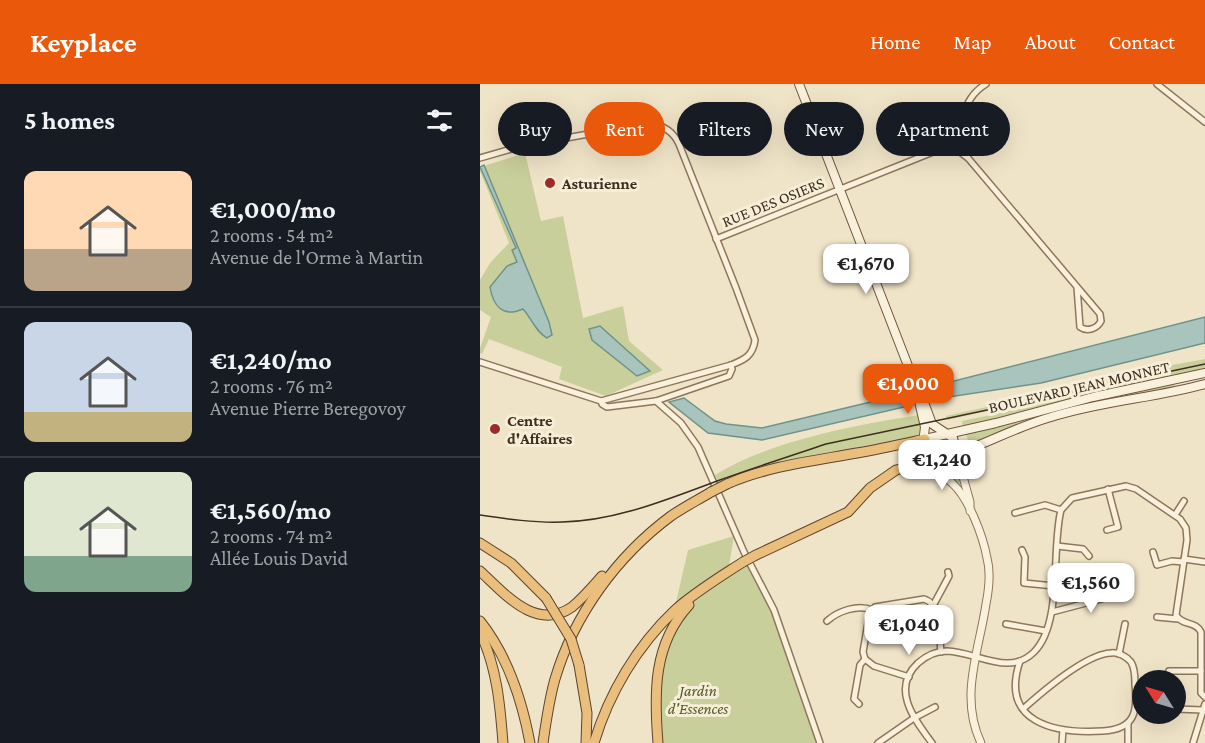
<!DOCTYPE html>
<meta charset="utf-8">
<style>
:root{--surface:#171b24;--page:#20242c;--text:#f1f3f6;--muted:#9ea1a6;--line:#363941;--accent:#ea580c}
body{margin:0;font-family:"Crimson Pro",serif;background:var(--page);color:var(--text);height:100vh;display:flex;flex-direction:column;font-size:22px;white-space:nowrap}
*{box-sizing:border-box;margin:0}
p{font-size:20px;color:var(--muted)}
.icon{flex:none;width:33px;height:33px;fill:none;stroke:currentColor;stroke-width:2;stroke-linecap:round;stroke-linejoin:round}
.map{position:relative;flex:1;overflow:hidden}
.drawer{display:flex;flex-direction:column;background:var(--surface);width:480px}
.drawer>*{flex:none}
.hud{position:absolute;left:18px;top:18px;width:570px;height:54px;display:flex;gap:12px}
.needle{width:39px;rotate:307deg}
.controls{position:absolute;left:652px;top:586px;display:grid;gap:12px}
.controls a{display:grid;place-items:center;width:54px;height:54px;border-radius:50%;background:var(--surface);box-shadow:0 6px 24px #0002;font-size:30px}
.price{position:absolute;translate:-50% -51px;padding:0 14px;border-radius:12px;background:#fff;color:#222;font-size:20px;line-height:39px;filter:drop-shadow(0 2px 3px #0008)}
.price::after{content:'';position:absolute;left:50%;top:36px;width:18px;height:14px;margin-left:-9px;background:inherit;clip-path:polygon(0 0,100% 0,50% 100%)}
.price.on{background:var(--accent);color:#fff}
ul{padding:0;list-style:none}
li{display:flex;align-items:center;gap:18px;height:150px;padding:0 24px}
li+li{border-top:2px solid var(--line)}
li span{display:grid;place-items:center;flex:none;width:168px;height:120px;border-radius:12px;color:#555}
li>.icon{margin-inline-start:auto}
span .icon{width:72px;height:72px;fill:#fffc;stroke-width:1}
li b{font-size:26px}
h2{display:flex;justify-content:space-between;align-items:center;height:72px;padding:0 24px;font-size:26px}
.tag{padding:0 21px;border-radius:27px;background:var(--surface);box-shadow:0 6px 24px #0002;font-size:21px;line-height:54px}
.tag.on{background:var(--accent);color:#fff}
header{display:flex;align-items:center;gap:36px;box-sizing:border-box;height:84px;padding:0 30px;background:var(--accent);color:#fff}
header strong{font-size:28px}
nav{display:flex;gap:33px;margin-inline-start:auto;font-size:21px}
main{display:flex;flex:1;min-height:0}
.map>svg:first-child{display:block}
.green{fill:#c9cf9b}
.water{fill:#a9c4bc;stroke:#6f938a;stroke-width:1.5}
.lines{fill:none;stroke-linecap:round;stroke-linejoin:round}
.minor-casing{stroke:#8d765c;stroke-width:8}
.tertiary-casing{stroke:#8d765c;stroke-width:9}
.secondary-casing{stroke:#6f573f;stroke-width:10}
.trunk-casing{stroke:#5b4430;stroke-width:11}
.minor{stroke:#faf1dc;stroke-width:5}
.tertiary{stroke:#faf1dc;stroke-width:7}
.secondary{stroke:#faf1dc;stroke-width:8}
.trunk{stroke:#eabe7c;stroke-width:9}
.tram{stroke:#3d2e20;stroke-width:1.5}
.trunk-bridge-casing{stroke:#5b4430;stroke-width:11;stroke-linecap:butt}
.trunk-bridge{stroke:#eabe7c;stroke-width:9}
.poi-dot{fill:#9e2a2b;stroke:#f7eed8;stroke-width:2}
.labels{text-anchor:middle;dominant-baseline:central;stroke-width:6;stroke-linejoin:round;paint-order:stroke}
.poi-label{font-size:16px;font-weight:bold;fill:#3d2e20;stroke:#f7eed8;text-anchor:start}
.street-label{font-size:16px;fill:#3d2e20;stroke:#f7eed8}
.park-label{font-size:16px;font-style:italic;fill:#4d5a26;stroke:#f7eed8}
</style>
<header>
<strong>Keyplace</strong>
<nav><a>Home</a><a>Map</a><a>About</a><a>Contact</a></nav>
</header>
<main>
<section class="drawer">
<h2>5 homes<svg class="icon" aria-label="filters" viewBox="0 0 24 24"><path d="M4 7h16M4 17h16"/><circle cx="9" cy="7" r="2"/><circle cx="15" cy="17" r="2"/></svg></h2>
<ul>
<li><span style="background:linear-gradient(#ffd9b3 65%,#b9a48a 0)"><svg class="icon" aria-label="home" viewBox="0 0 24 24"><path d="M3 11l9-7 9 7M6 9v11h12V9"/></svg></span><div><b>€1,000/mo</b><p>2 rooms · 54 m²</p><p>Avenue de l'Orme à Martin</p></div></li>
<li><span style="background:linear-gradient(#c9d6e8 75%,#c2b280 0)"><svg class="icon" aria-label="home" viewBox="0 0 24 24"><path d="M3 11l9-7 9 7M6 9v11h12V9"/></svg></span><div><b>€1,240/mo</b><p>2 rooms · 76 m²</p><p>Avenue Pierre Beregovoy</p></div></li>
<li><span style="background:linear-gradient(#dfe7d0 70%,#7fa58c 0)"><svg class="icon" aria-label="home" viewBox="0 0 24 24"><path d="M3 11l9-7 9 7M6 9v11h12V9"/></svg></span><div><b>€1,560/mo</b><p>2 rooms · 74 m²</p><p>Allée Louis David</p></div></li>
</ul>
</section>
<div class="map">
<svg width="725" height="659" viewBox="0 0 725 659">
<rect width="100%" height="100%" fill="#f0e4c8"/>
<g class="green">
<path d="M 45,69 L 61,137 L 83,132 L 103,234 L 143,222 L 149,257 L 183,286 L 126,312 L 79,295 L 82,283 L 9,255 L 2,270 L 0,269 L 0,264 L 11,233 L 0,226 L 0,196 L 10,179 L 29,159 L 0,87 L 0,83 Z"/>
<path d="M 725,275 L 725,287 L 696,292 L 695,290 L 691,291 L 689,284 L 692,281 Z"/>
<path d="M 677,284 L 678,286 L 686,284 L 688,292 L 667,296 L 667,298 L 483,342 L 482,337 L 558,321 L 555,306 L 593,303 Z"/>
<path d="M 694,298 L 695,304 L 609,319 L 490,363 L 486,350 L 590,321 Z"/>
<path d="M 552,313 L 553,317 L 467,336 L 466,332 Z"/>
<path d="M 439,331 L 442,344 L 438,352 L 376,365 L 239,400 L 235,391 C 289,357 376,341 439,331 Z"/>
<path d="M 467,355 L 472,364 L 470,368 L 453,371 L 450,359 Z"/>
<path d="M 475,377 L 483,403 L 456,382 Z"/>
<path d="M 254,452 L 247,494 L 270,480 L 294,526 L 342,659 L 173,659 L 179,579 L 185,566 L 208,466 Z"/>
</g>
<g class="water">
<path d="M 4,81 L 69,238 L 72,251 L 67,254 C 55,247 52,235 43,225 C 23,234 13,222 10,203 L 27,182 L 37,178 L 32,166 L 36,164 L 0,83 Z"/>
<path d="M 725,233 L 725,259 L 561,299 L 469,313 L 466,299 Z"/>
<path d="M 120,242 L 170,287 L 157,292 L 112,256 L 109,245 Z"/>
<path d="M 420,311 L 424,323 L 282,356 L 228,349 L 189,318 L 204,314 L 235,337 L 246,340 L 282,344 Z"/>
</g>
<g class="lines">
<g class="minor-casing">
<g id="minor">
<path d="M 677,0 L 725,38"/>
<path d="M 468,59 L 488,74 L 474,52"/>
<path d="M 0,74 L 42,62 L 169,39 C 183,41 193,47 199,60 L 256,204 L 275,256 C 273,272 264,276 251,281 L 121,317 L 0,278"/>
<path d="M 488,74 L 620,230 L 621,237 C 617,245 607,248 600,243 L 597,203"/>
<path d="M 236,155 L 458,66 C 486,49 478,16 506,0"/>
<path d="M 121,317 L 122,320 L 127,323 L 176,317 L 249,292 L 252,285 L 251,281"/>
<path d="M 176,317 L 201,339 L 218,363 L 264,468 L 294,526 L 340,659"/>
<path d="M 535,429 L 565,421 L 581,426"/>
<path d="M 695,431 L 704,417"/>
<path d="M 627,446 L 638,443 L 628,405"/>
<path d="M 577,462 L 603,465 L 609,472"/>
<path d="M 542,466 L 545,473 L 544,499 L 574,502"/>
<path d="M 673,468 L 677,481 L 692,477 L 703,478"/>
<path d="M 704,475 L 725,478"/>
<path d="M 454,520 L 469,492 L 468,488"/>
<path d="M 572,528 L 625,514 L 625,508"/>
<path d="M 677,533 L 698,535"/>
<path d="M 347,537 C 358,527 378,520 392,526"/>
<path d="M 526,540 L 566,547"/>
<path d="M 639,570 L 645,540"/>
<path d="M 540,577 C 519,639 575,650 623,647 C 655,645 658,628 655,600 C 655,593 655,584 651,578 C 646,572 638,568 631,569 C 606,570 562,608 543,625"/>
<path d="M 689,587 L 721,587"/>
<path d="M 429,593 L 394,582 L 385,575 L 383,568 L 389,533 L 395,523 L 444,515 C 462,520 459,552 461,568"/>
<path d="M 379,620 L 374,615 L 380,581 L 385,575"/>
<path d="M 696,625 L 723,626"/>
<path d="M 398,659 L 434,634 L 455,623"/>
<path d="M 452,659 C 435,636 410,605 438,579 C 446,572 457,567 467,567 C 497,568 529,593 554,568 C 583,539 571,465 581,426 L 592,414 L 646,402 L 656,405 L 700,435 L 706,444 L 707,456 L 696,531 C 702,542 716,537 721,548 L 721,609 L 725,613"/>
<path d="M 582,659 L 583,646"/>
<path d="M 648,659 L 648,639"/>
<path d="M 713,659 L 725,620"/>
</g>
</g>
<g class="tertiary-casing">
<g id="tertiary">
<path d="M 477,371 L 490,418 L 490,427"/>
<path d="M 449,378 C 455,387 465,392 473,400 C 489,415 503,452 507,474 C 511,489 509,505 506,520 C 499,567 479,613 501,659"/>
</g>
</g>
<g class="secondary-casing">
<g id="secondary">
<path d="M 319,0 L 437,305 L 442,313 L 452,340 L 473,354 L 477,371"/>
<path d="M 437,309 L 445,343 L 444,351 L 449,378 C 492,368 529,345 571,333 C 621,317 674,314 725,300"/>
<path d="M 445,355 L 516,339 L 613,313 L 725,289"/>
</g>
</g>
<g class="trunk-casing">
<g id="trunk">
<path d="M 247,400 C 288,382 333,377 377,369 C 400,365 422,360 445,355"/>
<path d="M 0,459 L 31,479 L 66,514"/>
<path d="M 276,471 L 368,428 L 390,404 L 416,386 L 449,378"/>
<path d="M 0,487 C 25,510 56,548 92,523 C 103,514 113,502 122,492"/>
<path d="M 0,537 C 27,571 42,616 50,659"/>
<path d="M 0,548 C 17,584 20,620 23,659"/>
<path d="M 99,581 L 107,629 L 106,659"/>
<path d="M 63,659 C 66,638 69,616 75,595 C 94,531 137,472 191,432 C 204,423 218,416 231,408"/>
<path d="M 114,659 C 129,609 157,562 195,526 C 215,508 240,493 263,478"/>
<path d="M 178,659 C 174,609 173,560 209,521"/>
</g>
</g>
<use href="#minor" class="minor"/>
<use href="#tertiary" class="tertiary"/>
<use href="#secondary" class="secondary"/>
<use href="#trunk" class="trunk"/>
<path class="tram" d="M 0,431 C 27,435 55,439 82,438 C 136,437 188,415 237,397 C 273,384 310,372 346,360 L 725,280"/>
<g class="trunk-bridge-casing">
<g id="trunk-bridge">
<path d="M 231,408 L 247,400"/>
<path d="M 263,478 L 276,471"/>
<path d="M 66,514 L 91,555 L 99,581"/>
</g>
</g>
<use href="#trunk-bridge" class="trunk-bridge"/>
</g>
<g class="poi-dot">
<circle cx="70" cy="99" r="6"/>
<circle cx="15" cy="345" r="6"/>
</g>
<g class="labels">
<g class="poi-label">
<text x="82" y="99">Asturienne</text>
<text x="27" y="336">Centre<tspan x="27" dy="18">d'Affaires</tspan></text>
</g>
<g class="street-label">
<text transform="translate(293 118) rotate(-22)">RUE DES OSIERS</text>
<text transform="translate(599 303) rotate(-13)">BOULEVARD JEAN MONNET</text>
</g>
<g class="park-label">
<text x="218" y="606">Jardin<tspan x="218" dy="18">d'Essences</tspan></text>
</g>
</g>
</svg>
<div class="controls">
<a><svg class="needle" viewBox="-14 -14 28 28"><path d="M0-13l5 13h-10z" fill="#e53935"/><path d="M0 13l5-13h-10z" fill="#9ea1a6"/></svg></a>
</div>
<b class="price" style="left:386px;top:211px">€1,670</b>
<b class="price on" style="left:428px;top:331px">€1,000</b>
<b class="price" style="left:462px;top:407px">€1,240</b>
<b class="price" style="left:611px;top:530px">€1,560</b>
<b class="price" style="left:429px;top:572px">€1,040</b>
<div class="hud">
<a class="tag">Buy</a>
<a class="tag on">Rent</a>
<a class="tag">Filters</a>
<a class="tag">New</a>
<a class="tag">Apartment</a>
</div>
</div>
</main>
